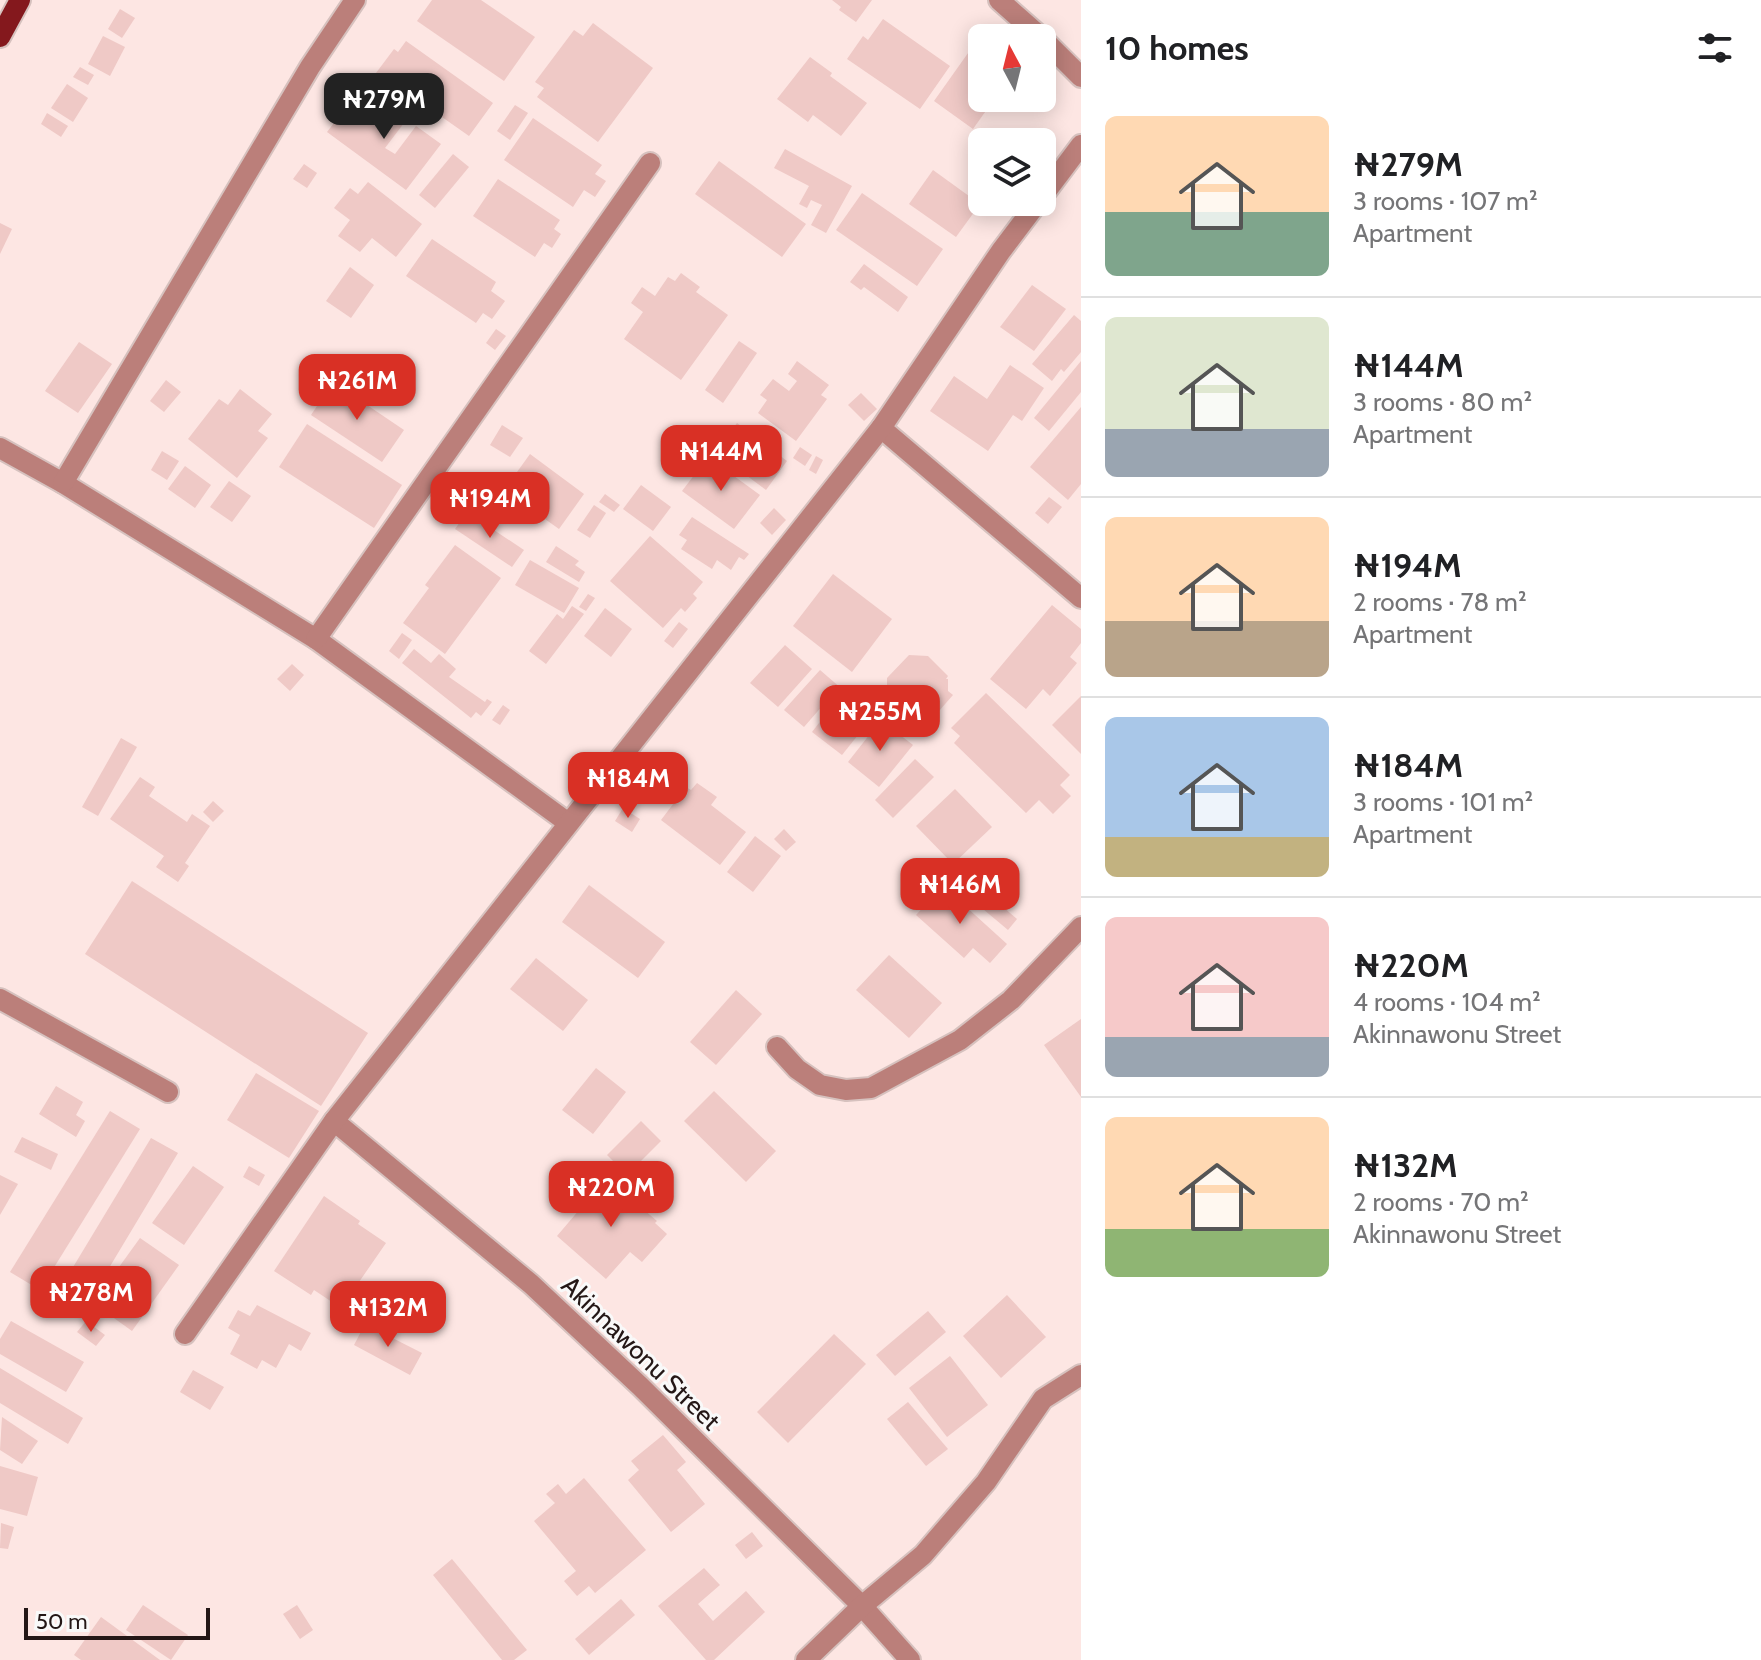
<!DOCTYPE html>
<meta charset="utf-8">
<style>
:root{--surface:#fff;--page:#f6f6f6;--text:#202124;--muted:#757577;--line:#e0e0e0;--accent:#d93025}
body{margin:0;font-family:Cabin,sans-serif;background:var(--page);color:var(--text);height:100vh;display:flex;flex-direction:column;font-size:30px;white-space:nowrap}
*{box-sizing:border-box;margin:0}
p{font-size:26px;color:var(--muted)}
.icon{flex:none;width:44px;height:44px;fill:none;stroke:currentColor;stroke-width:2;stroke-linecap:round;stroke-linejoin:round}
.map{position:relative;flex:1;overflow:hidden}
.drawer{display:flex;flex-direction:column;background:var(--surface);width:680px}
.drawer>*{flex:none}
.needle{width:52px;rotate:353deg}
.tools{position:absolute;left:968px;top:24px;display:grid;gap:16px}
.tools a{display:grid;place-items:center;width:88px;height:88px;border-radius:12px;background:var(--surface);box-shadow:0 4px 20px #0003;font-size:40px}
.scale{position:absolute;left:24px;bottom:20px;width:186px;box-sizing:border-box;padding-left:8px;border:4px solid #241716;border-top:0;font-size:22px;line-height:28px;white-space:nowrap;color:#241716;-webkit-text-stroke:6px #f9f9f9;paint-order:stroke}
.price{position:absolute;translate:-50% -68px;padding:0 18px;border-radius:16px;background:var(--accent);color:#fff;font-size:26px;line-height:52px;filter:drop-shadow(0 2px 4px #0008)}
.price::after{content:'';position:absolute;left:50%;top:48px;width:24px;height:18px;margin-left:-12px;background:inherit;clip-path:polygon(0 0,100% 0,50% 100%)}
.price.current{background:#222;color:#fff}
ul{padding:0;list-style:none}
li{display:flex;align-items:center;gap:24px;height:200px;padding:0 24px}
li+li{border-top:2px solid var(--line)}
li span{display:grid;place-items:center;flex:none;width:224px;height:160px;border-radius:12px;color:#555}
li>.icon{margin-inline-start:auto}
span .icon{width:96px;height:96px;fill:#fffc;stroke-width:1}
li b{font-size:34px}
h2{display:flex;justify-content:space-between;align-items:center;height:96px;padding:0 24px;font-size:34px}
main{display:flex;flex:1;min-height:0}
.map>svg:first-child{display:block}
.building{fill:#efc9c6}
.lines{fill:none;stroke-linecap:round;stroke-linejoin:round}
.minor-casing{stroke:#d6c1be;stroke-width:24}
.major-casing{stroke:#d6c1be;stroke-width:24}
.minor{stroke:#bb7f7a;stroke-width:20}
.major{stroke:#84181d;stroke-width:20}
.labels{text-anchor:middle;dominant-baseline:central;stroke-width:6;stroke-linejoin:round;paint-order:stroke}
.street-label{font-size:26px;fill:#241716;stroke:#f9f9f9}
</style>
<main>
<div class="map">
<svg width="1081" height="1660" viewBox="0 0 1081 1660">
<rect width="100%" height="100%" fill="#fde6e3"/>
<g class="building">
<path d="M 432,0 L 481,0 L 535,37 L 504,81 L 417,21 Z"/>
<path d="M 832,0 L 872,0 L 856,22 L 839,10 L 841,7 Z"/>
<path d="M 120,9 L 135,18 L 122,38 L 108,29 Z"/>
<path d="M 883,19 L 950,66 L 920,109 L 847,59 L 863,36 L 868,40 Z"/>
<path d="M 593,23 L 653,68 L 598,142 L 537,97 L 544,88 L 535,82 L 574,30 L 583,36 Z"/>
<path d="M 103,36 L 125,47 L 110,76 L 88,64 Z"/>
<path d="M 978,39 L 982,42 L 982,98 L 995,98 L 973,129 L 934,101 Z"/>
<path d="M 406,41 L 493,103 L 469,136 L 432,110 L 429,116 L 373,77 L 394,49 L 398,52 Z"/>
<path d="M 810,57 L 832,73 L 830,76 L 867,103 L 841,136 L 813,115 L 808,122 L 777,99 Z"/>
<path d="M 80,67 L 94,75 L 88,85 L 73,77 Z"/>
<path d="M 67,84 L 88,98 L 73,122 L 51,108 Z"/>
<path d="M 364,93 L 404,123 L 385,148 L 395,154 L 416,126 L 441,144 L 406,190 L 327,132 L 341,114 L 346,118 Z"/>
<path d="M 515,105 L 528,113 L 510,140 L 497,131 Z"/>
<path d="M 47,113 L 68,126 L 61,137 L 41,124 Z"/>
<path d="M 533,118 L 602,165 L 595,174 L 606,181 L 595,197 L 584,190 L 573,207 L 504,160 Z"/>
<path d="M 785,149 L 852,186 L 826,233 L 811,225 L 822,205 L 811,200 L 807,208 L 799,204 L 809,186 L 774,168 Z"/>
<path d="M 453,154 L 469,167 L 435,208 L 419,195 Z"/>
<path d="M 719,161 L 806,224 L 782,257 L 695,194 Z"/>
<path d="M 304,164 L 317,173 L 307,188 L 293,179 Z"/>
<path d="M 933,170 L 980,204 L 956,237 L 909,204 Z"/>
<path d="M 498,179 L 560,220 L 554,229 L 561,234 L 552,248 L 544,243 L 535,257 L 473,216 Z"/>
<path d="M 368,182 L 422,224 L 396,257 L 372,238 L 360,252 L 338,236 L 350,220 L 334,208 L 350,188 L 358,194 Z"/>
<path d="M 862,193 L 943,249 L 917,286 L 836,230 Z"/>
<path d="M 0,223 L 12,229 L 0,254 Z"/>
<path d="M 432,239 L 496,282 L 491,291 L 505,301 L 492,319 L 483,313 L 476,323 L 406,276 Z"/>
<path d="M 864,264 L 908,297 L 898,312 L 864,287 L 861,290 L 850,282 Z"/>
<path d="M 350,267 L 374,285 L 351,318 L 326,301 Z"/>
<path d="M 681,273 L 700,287 L 696,292 L 728,315 L 681,380 L 624,339 L 643,312 L 631,303 L 642,287 L 655,296 L 668,277 L 675,281 Z"/>
<path d="M 1032,285 L 1066,309 L 1034,351 L 1000,327 Z"/>
<path d="M 1074,315 L 1081,321 L 1081,352 L 1064,372 L 1061,369 L 1052,381 L 1032,364 Z"/>
<path d="M 496,329 L 506,336 L 495,350 L 486,343 Z"/>
<path d="M 739,341 L 757,353 L 723,403 L 705,390 Z"/>
<path d="M 79,342 L 112,364 L 78,413 L 45,391 Z"/>
<path d="M 797,361 L 829,385 L 821,395 L 827,399 L 796,441 L 758,413 L 767,400 L 760,395 L 773,379 L 789,391 L 797,381 L 788,374 Z"/>
<path d="M 1081,361 L 1081,392 L 1049,431 L 1034,418 Z"/>
<path d="M 1010,365 L 1044,388 L 1022,421 L 1013,415 L 988,451 L 930,411 L 954,376 L 987,399 Z"/>
<path d="M 166,380 L 181,392 L 164,412 L 150,401 Z"/>
<path d="M 333,382 L 404,430 L 382,462 L 311,415 Z"/>
<path d="M 240,389 L 272,414 L 258,431 L 268,438 L 237,478 L 188,439 L 219,399 L 228,405 Z"/>
<path d="M 861,393 L 877,409 L 864,421 L 848,405 Z"/>
<path d="M 1081,407 L 1081,484 L 1068,500 L 1030,467 Z"/>
<path d="M 737,423 L 787,461 L 766,490 L 715,452 Z"/>
<path d="M 307,424 L 402,485 L 374,528 L 279,467 Z"/>
<path d="M 502,425 L 523,438 L 510,457 L 490,445 Z"/>
<path d="M 800,447 L 812,455 L 805,466 L 793,458 Z"/>
<path d="M 162,451 L 179,461 L 167,480 L 151,470 Z"/>
<path d="M 530,454 L 584,494 L 559,529 L 504,490 Z"/>
<path d="M 816,456 L 823,460 L 816,474 L 809,470 Z"/>
<path d="M 708,457 L 760,495 L 734,529 L 682,491 Z"/>
<path d="M 185,466 L 211,485 L 195,508 L 168,489 Z"/>
<path d="M 229,481 L 251,496 L 232,522 L 210,507 Z"/>
<path d="M 641,485 L 671,507 L 653,531 L 623,509 Z"/>
<path d="M 605,494 L 620,505 L 614,512 L 599,502 Z"/>
<path d="M 1049,497 L 1062,507 L 1048,524 L 1035,513 Z"/>
<path d="M 594,505 L 606,513 L 590,538 L 577,530 Z"/>
<path d="M 774,508 L 786,520 L 772,535 L 760,523 Z"/>
<path d="M 467,512 L 524,550 L 512,567 L 455,529 Z"/>
<path d="M 692,517 L 749,554 L 744,560 L 739,557 L 731,570 L 717,560 L 712,569 L 681,549 L 687,540 L 679,535 Z"/>
<path d="M 650,536 L 703,582 L 693,594 L 697,598 L 685,612 L 681,608 L 663,628 L 610,581 Z"/>
<path d="M 455,545 L 501,578 L 445,654 L 403,623 L 429,588 L 425,585 Z"/>
<path d="M 556,546 L 579,561 L 575,565 L 585,572 L 579,582 L 546,562 Z"/>
<path d="M 530,560 L 579,588 L 564,613 L 515,585 Z"/>
<path d="M 833,574 L 892,619 L 852,672 L 793,626 Z"/>
<path d="M 588,594 L 595,598 L 586,611 L 579,607 Z"/>
<path d="M 1052,605 L 1081,629 L 1081,643 L 1070,657 L 1077,663 L 1050,696 L 1043,689 L 1026,709 L 990,679 Z"/>
<path d="M 572,606 L 584,614 L 546,664 L 529,651 L 557,614 L 563,619 Z"/>
<path d="M 605,608 L 632,629 L 611,657 L 584,636 Z"/>
<path d="M 679,622 L 688,629 L 673,648 L 664,641 Z"/>
<path d="M 402,633 L 412,640 L 399,659 L 389,651 Z"/>
<path d="M 785,645 L 812,669 L 778,707 L 750,683 Z"/>
<path d="M 414,649 L 431,663 L 439,654 L 456,669 L 449,677 L 485,702 L 487,699 L 492,702 L 481,716 L 476,712 L 471,718 L 402,663 Z"/>
<path d="M 909,655 L 928,656 L 948,676 L 946,679 L 948,679 L 948,691 L 953,695 L 932,719 L 923,711 L 923,718 L 903,717 L 887,698 L 887,678 Z"/>
<path d="M 292,664 L 304,675 L 290,691 L 277,679 Z"/>
<path d="M 820,670 L 842,689 L 826,707 L 824,704 L 804,727 L 784,710 Z"/>
<path d="M 843,692 L 874,715 L 842,755 L 812,732 Z"/>
<path d="M 986,693 L 1070,775 L 1060,785 L 1071,796 L 1053,814 L 1039,800 L 1026,813 L 954,743 L 960,736 L 951,728 Z"/>
<path d="M 1081,696 L 1081,754 L 1052,725 Z"/>
<path d="M 503,705 L 510,710 L 500,725 L 492,720 Z"/>
<path d="M 881,720 L 913,745 L 879,787 L 848,762 Z"/>
<path d="M 121,738 L 137,747 L 98,816 L 82,807 Z"/>
<path d="M 915,759 L 934,777 L 893,818 L 875,800 Z"/>
<path d="M 140,777 L 155,787 L 149,796 L 187,822 L 192,814 L 210,826 L 185,863 L 189,866 L 178,882 L 156,867 L 164,856 L 110,819 Z"/>
<path d="M 697,783 L 717,797 L 711,805 L 746,832 L 720,865 L 661,820 L 686,787 L 691,790 Z"/>
<path d="M 955,789 L 992,827 L 953,864 L 916,826 Z"/>
<path d="M 213,801 L 224,811 L 213,822 L 203,812 Z"/>
<path d="M 623,808 L 640,819 L 632,832 L 615,821 Z"/>
<path d="M 784,829 L 796,842 L 786,851 L 774,839 Z"/>
<path d="M 755,836 L 781,856 L 753,892 L 727,872 Z"/>
<path d="M 967,876 L 1017,919 L 1008,930 L 958,888 Z"/>
<path d="M 132,881 L 368,1033 L 321,1106 L 85,954 Z"/>
<path d="M 589,885 L 665,942 L 638,978 L 562,922 Z"/>
<path d="M 943,886 L 1007,944 L 990,963 L 973,948 L 964,958 L 916,915 Z"/>
<path d="M 889,955 L 942,1003 L 909,1038 L 856,990 Z"/>
<path d="M 536,958 L 588,1000 L 563,1031 L 510,989 Z"/>
<path d="M 736,990 L 762,1014 L 716,1065 L 690,1042 Z"/>
<path d="M 1081,1019 L 1081,1097 L 1044,1045 Z"/>
<path d="M 596,1068 L 626,1092 L 593,1134 L 562,1110 Z"/>
<path d="M 256,1073 L 319,1111 L 289,1158 L 227,1120 Z"/>
<path d="M 56,1086 L 83,1102 L 76,1115 L 85,1121 L 76,1137 L 39,1114 Z"/>
<path d="M 714,1091 L 776,1151 L 746,1182 L 684,1121 Z"/>
<path d="M 110,1111 L 140,1129 L 40,1290 L 10,1272 Z"/>
<path d="M 641,1121 L 661,1141 L 627,1175 L 607,1155 Z"/>
<path d="M 22,1137 L 58,1154 L 51,1170 L 14,1152 Z"/>
<path d="M 151,1138 L 178,1153 L 82,1313 L 55,1297 Z"/>
<path d="M 193,1166 L 224,1187 L 184,1245 L 152,1223 Z"/>
<path d="M 249,1166 L 265,1175 L 259,1186 L 243,1177 Z"/>
<path d="M 599,1174 L 605,1180 L 607,1178 L 657,1221 L 655,1223 L 667,1234 L 642,1262 L 630,1252 L 606,1279 L 557,1236 L 591,1196 L 585,1191 Z"/>
<path d="M 0,1175 L 18,1184 L 0,1215 Z"/>
<path d="M 324,1196 L 360,1221 L 358,1224 L 386,1243 L 341,1308 L 314,1290 L 311,1295 L 274,1271 Z"/>
<path d="M 140,1238 L 179,1265 L 132,1331 L 93,1303 Z"/>
<path d="M 1007,1295 L 1046,1337 L 1001,1378 L 963,1336 Z"/>
<path d="M 257,1305 L 311,1333 L 301,1351 L 289,1344 L 276,1368 L 262,1360 L 257,1369 L 230,1354 L 240,1335 L 228,1328 L 238,1310 L 250,1316 Z"/>
<path d="M 928,1311 L 946,1332 L 895,1376 L 876,1355 Z"/>
<path d="M 11,1321 L 84,1362 L 66,1392 L 0,1354 L 0,1339 Z"/>
<path d="M 86,1321 L 105,1335 L 96,1346 L 77,1332 Z"/>
<path d="M 365,1324 L 422,1353 L 410,1375 L 354,1345 Z"/>
<path d="M 834,1334 L 866,1364 L 788,1443 L 757,1412 Z"/>
<path d="M 950,1356 L 988,1405 L 947,1437 L 909,1388 Z"/>
<path d="M 0,1368 L 83,1418 L 68,1444 L 0,1403 Z"/>
<path d="M 193,1370 L 224,1387 L 210,1410 L 180,1392 Z"/>
<path d="M 908,1402 L 948,1449 L 926,1466 L 887,1419 Z"/>
<path d="M 2,1417 L 38,1441 L 22,1464 L 0,1450 Z"/>
<path d="M 663,1435 L 686,1462 L 677,1470 L 705,1504 L 671,1532 L 628,1480 L 639,1470 L 631,1461 Z"/>
<path d="M 0,1466 L 38,1477 L 27,1516 L 0,1509 Z"/>
<path d="M 584,1478 L 646,1550 L 595,1593 L 589,1586 L 577,1596 L 564,1581 L 576,1571 L 534,1521 L 555,1503 L 546,1494 L 558,1484 L 566,1494 Z"/>
<path d="M 1,1523 L 14,1527 L 8,1549 L 0,1548 Z"/>
<path d="M 752,1532 L 763,1546 L 746,1559 L 735,1545 Z"/>
<path d="M 452,1559 L 527,1650 L 514,1660 L 502,1660 L 433,1575 Z"/>
<path d="M 704,1568 L 720,1585 L 698,1604 L 713,1621 L 746,1591 L 765,1612 L 714,1660 L 706,1660 L 658,1606 Z"/>
<path d="M 621,1599 L 635,1615 L 589,1655 L 575,1639 Z"/>
<path d="M 143,1605 L 188,1635 L 171,1660 L 126,1630 Z"/>
<path d="M 297,1605 L 313,1630 L 300,1639 L 283,1614 Z"/>
<path d="M 101,1617 L 160,1660 L 81,1660 L 74,1655 Z"/>
</g>
<g class="lines">
<g class="minor-casing">
<g id="minor">
<path d="M 999,0 L 1042,38"/>
<path d="M 1042,38 L 1081,77"/>
<path d="M 1042,197 L 1081,145"/>
<path d="M 881,428 L 1081,598"/>
<path d="M 0,448 L 63,483 L 316,639 L 567,822"/>
<path d="M 63,483 L 310,67 L 355,0"/>
<path d="M 316,639 L 650,163"/>
<path d="M 0,999 L 168,1092"/>
<path d="M 777,1047 L 797,1069 L 820,1085 L 846,1090 L 871,1088 L 960,1040 L 1011,1000 L 1081,927"/>
<path d="M 334,1121 L 531,1284 L 640,1386 L 862,1606 L 910,1660"/>
<path d="M 185,1334 L 334,1121 L 881,428 L 1001,251 L 1038,202"/>
<path d="M 806,1660 L 862,1606 L 923,1555 L 986,1482 L 1043,1399 L 1081,1375"/>
</g>
</g>
<g class="major-casing">
<path id="major" d="M 0,37 L 20,0"/>
</g>
<use href="#minor" class="minor"/>
<use href="#major" class="major"/>
</g>
<g class="labels">
<g class="street-label">
<text transform="translate(641 1353) rotate(44)">Akinnawonu Street</text>
</g>
</g>
</svg>
<div class="tools">
<a><svg class="needle" viewBox="-14 -14 28 28"><path d="M0-13l5 13h-10z" fill="#e53935"/><path d="M0 13l5-13h-10z" fill="#757577"/></svg></a>
<a><svg class="icon" aria-label="layers" viewBox="0 0 24 24"><path d="M12 4l9 5-9 5-9-5zM3 14l9 5 9-5"/></svg></a>
</div>
<div class="scale">50 m</div>
<b class="price current" style="left:384px;top:141px">₦279M</b>
<b class="price" style="left:357px;top:422px">₦261M</b>
<b class="price" style="left:721px;top:493px">₦144M</b>
<b class="price" style="left:490px;top:540px">₦194M</b>
<b class="price" style="left:880px;top:753px">₦255M</b>
<b class="price" style="left:628px;top:820px">₦184M</b>
<b class="price" style="left:960px;top:926px">₦146M</b>
<b class="price" style="left:611px;top:1229px">₦220M</b>
<b class="price" style="left:91px;top:1334px">₦278M</b>
<b class="price" style="left:388px;top:1349px">₦132M</b>
</div>
<section class="drawer">
<h2>10 homes<svg class="icon" aria-label="filters" viewBox="0 0 24 24"><path d="M4 7h16M4 17h16"/><circle cx="9" cy="7" r="2"/><circle cx="15" cy="17" r="2"/></svg></h2>
<ul>
<li><span style="background:linear-gradient(#ffd9b3 60%,#7fa58c 0)"><svg class="icon" aria-label="home" viewBox="0 0 24 24"><path d="M3 11l9-7 9 7M6 9v11h12V9"/></svg></span><div><b>₦279M</b><p>3 rooms · 107 m²</p><p>Apartment</p></div></li>
<li><span style="background:linear-gradient(#dfe7d0 70%,#9aa5b1 0)"><svg class="icon" aria-label="home" viewBox="0 0 24 24"><path d="M3 11l9-7 9 7M6 9v11h12V9"/></svg></span><div><b>₦144M</b><p>3 rooms · 80 m²</p><p>Apartment</p></div></li>
<li><span style="background:linear-gradient(#ffd9b3 65%,#b9a48a 0)"><svg class="icon" aria-label="home" viewBox="0 0 24 24"><path d="M3 11l9-7 9 7M6 9v11h12V9"/></svg></span><div><b>₦194M</b><p>2 rooms · 78 m²</p><p>Apartment</p></div></li>
<li><span style="background:linear-gradient(#a9c7e8 75%,#c2b280 0)"><svg class="icon" aria-label="home" viewBox="0 0 24 24"><path d="M3 11l9-7 9 7M6 9v11h12V9"/></svg></span><div><b>₦184M</b><p>3 rooms · 101 m²</p><p>Apartment</p></div></li>
<li><span style="background:linear-gradient(#f6c9c9 75%,#9aa5b1 0)"><svg class="icon" aria-label="home" viewBox="0 0 24 24"><path d="M3 11l9-7 9 7M6 9v11h12V9"/></svg></span><div><b>₦220M</b><p>4 rooms · 104 m²</p><p>Akinnawonu Street</p></div></li>
<li><span style="background:linear-gradient(#ffd9b3 70%,#8fb573 0)"><svg class="icon" aria-label="home" viewBox="0 0 24 24"><path d="M3 11l9-7 9 7M6 9v11h12V9"/></svg></span><div><b>₦132M</b><p>2 rooms · 70 m²</p><p>Akinnawonu Street</p></div></li>
</ul>
</section>
</main>
